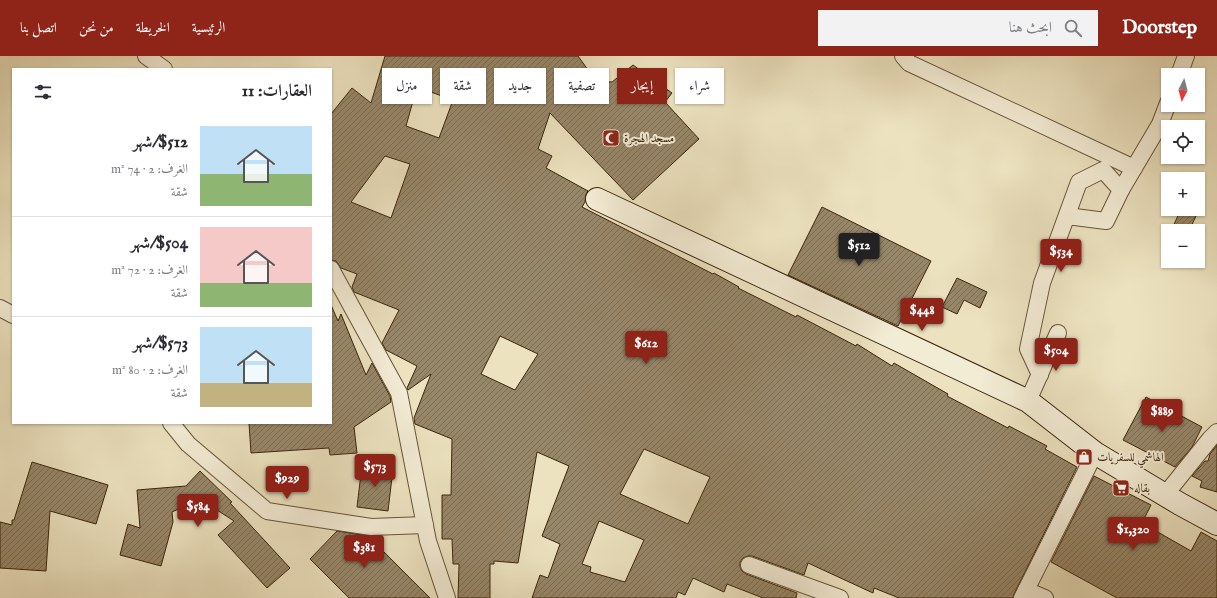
<!DOCTYPE html>
<html lang="ar">
<meta charset="utf-8">
<style>
:root{--surface:#fff;--page:#f2f2f3;--text:#2b2b33;--muted:#7c7c81;--line:#e1e1e2;--accent:#8f2418}
body{margin:0;font-family:"IM FELL English",Amiri,serif;background:var(--page);color:var(--text);direction:rtl;height:100vh;display:flex;flex-direction:column;font-size:15px;white-space:nowrap}
*{box-sizing:border-box;margin:0}
p{font-size:13px;color:var(--muted)}
.icon{flex:none;width:22px;height:22px;fill:none;stroke:currentColor;stroke-width:2;stroke-linecap:round;stroke-linejoin:round}
.map{position:relative;flex:1;overflow:hidden;direction:ltr}
.sheet{position:absolute;left:12px;top:12px;width:320px;height:356px;display:flex;flex-direction:column;background:var(--surface);border-radius:0px;box-shadow:0 1px 3px #0004;direction:rtl}
.sheet>*{flex:none}
.top-card{position:absolute;left:344px;top:12px;width:380px;height:36px;direction:rtl;display:flex;gap:8px}
.needle{width:26px;rotate:186deg}
.buttons{position:absolute;left:1161px;top:12px;display:grid;gap:8px}
.buttons a{display:grid;place-items:center;width:44px;height:44px;border-radius:0px;background:var(--surface);box-shadow:0 1px 3px #0004;font-size:20px}
.price{position:absolute;translate:-50% -34px;padding:0 9px;border-radius:4px;background:var(--accent);color:#fff;font-size:13px;line-height:26px;filter:drop-shadow(0 1px 2px #0008)}
.price::after{content:'';position:absolute;left:50%;top:24px;width:12px;height:9px;margin-left:-6px;background:inherit;clip-path:polygon(0 0,100% 0,50% 100%)}
.price.on{background:#222;color:#fff}
ul{padding:0;list-style:none}
li{display:flex;align-items:center;gap:12px;height:100px;padding:0 20px}
li+li{border-top:1px solid var(--line)}
li span{display:grid;place-items:center;flex:none;width:112px;height:80px;border-radius:0px;color:#555}
li>.icon{margin-inline-start:auto}
span .icon{width:48px;height:48px;fill:#fffc;stroke-width:1}
li b{font-size:17px}
h2{display:flex;justify-content:space-between;align-items:center;height:48px;padding:0 20px;font-size:17px}
.tag{padding:0 14px;border-radius:0px;background:var(--surface);box-shadow:0 1px 3px #0004;font-size:14px;line-height:36px}
.tag.on{background:var(--accent);color:#fff}
header{display:flex;align-items:center;gap:24px;box-sizing:border-box;height:56px;padding:0 20px;background:var(--accent);color:#fff}
header strong{font-size:19px}
nav{display:flex;gap:22px;margin-inline-start:auto;font-size:14px}
.search{width:280px;height:36px;background:var(--page);display:flex;align-items:center;gap:10px;box-sizing:border-box;padding:0 14px;border-radius:0px;color:var(--muted);font-size:15px}
.map>svg:first-child{display:block}
.building{fill:url(#building-hatch);stroke:#3b250b;fill-rule:evenodd}
.lines{fill:none;stroke-linecap:round;stroke-linejoin:round}
.street-casing{stroke:#675438;stroke-width:18}
.secondary-casing{stroke:#3b250b;stroke-width:24}
.street{stroke:#f3ecd5;stroke-width:16}
.secondary{stroke:#f3ecd5;stroke-width:22}
.labels{text-anchor:middle;dominant-baseline:central;stroke-width:4;stroke-linejoin:round;paint-order:stroke}
.poi-label{font-size:12px;fill:#3b250b;stroke:#f3ecd5;text-anchor:start}
</style>
<header>
<strong>Doorstep</strong>
<div class="search"><svg class="icon" aria-label="search" viewBox="0 0 24 24"><circle cx="10" cy="10" r="6"/><path d="M15 15l6 6"/></svg>ابحث هنا</div>
<nav><a>الرئيسية</a><a>الخريطة</a><a>من نحن</a><a>اتصل بنا</a></nav>
</header>
<div class="map">
<svg width="1217" height="542" viewBox="0 0 1217 542">
<defs>
<pattern id="building-hatch" width="6" height="6" patternUnits="userSpaceOnUse"><rect width="6" height="6" fill="#978769"/><path d="M-1 1l2-2M0 6l6-6M5 7l2-2" fill="none" stroke="#7c6e55"/></pattern>
</defs>
<rect width="100%" height="100%" fill="#ece2bf"/>
<filter id="stains"><feTurbulence type="fractalNoise" baseFrequency=".005" numOctaves="4"/><feColorMatrix values="0 0 0 0 .2 0 0 0 0 .09 0 0 0 0 .02 0 0 0 .5 -.17"/></filter>
<radialGradient id="worn" r=".72"><stop offset=".6" stop-color="#630" stop-opacity="0"/><stop offset="1" stop-color="#630" stop-opacity=".3"/></radialGradient>
<g class="building">
<path d="M 385,0 L 578,0 L 596,25 L 612,26 L 633,9 L 672,37 L 665,46 L 699,83 L 633,144 L 550,57 L 538,93 L 552,100 L 546,112 L 588,135 L 586,138 L 585,146 L 582,151 L 713,218 L 714,217 L 739,231 L 738,232 L 796,261 L 797,259 L 856,290 L 857,288 L 892,310 L 894,307 L 948,338 L 947,340 L 1008,372 L 1009,370 L 1047,390 L 1045,393 L 1077,411 L 1014,538 L 1013,542 L 899,542 L 874,532 L 873,537 L 808,507 L 804,519 L 752,500 L 748,500 L 743,502 L 740,506 L 740,511 L 742,515 L 746,518 L 797,537 L 796,542 L 763,542 L 727,528 L 724,536 L 693,522 L 685,539 L 678,536 L 676,542 L 532,542 L 540,519 L 548,522 L 560,488 L 542,480 L 569,410 L 537,396 L 518,507 L 494,505 L 494,508 L 490,508 L 490,542 L 458,542 L 459,508 L 453,508 L 452,483 L 442,483 L 442,439 L 451,439 L 452,383 L 415,368 L 414,362 L 431,318 L 408,334 L 407,332 L 417,310 L 386,294 L 382,287 L 399,254 L 354,236 L 352,231 L 357,218 L 341,212 L 336,205 L 331,204 L 331,58 L 352,32 L 371,47 ZM 417,31 L 453,44 L 439,82 L 406,70 ZM 385,100 L 410,108 L 391,162 L 351,146 ZM 500,280 L 538,298 L 515,334 L 481,318 ZM 644,393 L 710,421 L 688,468 L 620,438 ZM 599,465 L 644,484 L 625,526 L 590,516 L 591,511 L 582,508 Z"/>
<path d="M 822,151 L 931,205 L 898,270 L 788,219 Z"/>
<path d="M 1181,153 L 1196,160 L 1189,175 L 1171,175 Z"/>
<path d="M 957,222 L 987,236 L 980,252 L 964,244 L 957,258 L 942,251 Z"/>
<path d="M 331,249 L 338,265 L 341,258 L 366,319 L 372,307 L 390,340 L 391,346 L 354,371 L 357,397 L 330,399 L 329,392 L 251,397 L 249,367 L 331,367 Z"/>
<path d="M 1146,341 L 1202,371 L 1192,391 L 1175,411 L 1123,384 Z"/>
<path d="M 1217,389 L 1217,436 L 1200,431 L 1202,425 L 1192,420 L 1205,405 L 1208,405 L 1210,398 Z"/>
<path d="M 32,406 L 108,429 L 96,468 L 50,455 L 46,515 L 0,512 L 0,466 L 12,469 L 12,464 L 14,464 Z"/>
<path d="M 362,409 L 393,413 L 388,455 L 357,451 Z"/>
<path d="M 200,415 L 232,446 L 230,447 L 290,512 L 267,532 L 218,479 L 234,465 L 200,443 L 172,456 L 173,466 L 161,510 L 120,499 L 128,468 L 140,472 L 137,434 L 186,430 Z"/>
<path d="M 1094,420 L 1151,449 L 1142,467 L 1191,495 L 1201,476 L 1217,485 L 1217,542 L 1117,542 L 1051,506 Z"/>
<path d="M 337,475 L 368,480 L 430,542 L 349,542 L 310,503 Z"/>
</g>
<g class="lines">
<g class="street-casing">
<g id="street">
<path d="M 146,0 L 164,13"/>
<path d="M 903,0 L 909,7 L 1134,112"/>
<path d="M 1179,19 L 1186,0"/>
<path d="M 1121,134 L 1160,68 L 1168,47"/>
<path d="M 331,213 L 399,337 L 428,485 L 447,542"/>
<path d="M 0,252 L 13,259"/>
<path d="M 1040,319 L 1028,293 L 1042,227 L 1079,126 L 1103,114 L 1121,134 L 1106,165 L 1067,160"/>
<path d="M 1028,345 L 1058,277"/>
<path d="M 171,367 L 188,388 L 267,455 L 371,471 L 425,469"/>
<path d="M 1165,439 L 1210,383 L 1217,376"/>
<path d="M 749,509 L 840,542"/>
<path d="M 1026,534 L 1045,542"/>
<path d="M 1022,542 L 1095,397"/>
</g>
</g>
<g class="secondary-casing">
<path id="secondary" d="M 597,143 L 1028,345 L 1095,397 L 1180,448 L 1217,468"/>
</g>
<use href="#street" class="street"/>
<use href="#secondary" class="secondary"/>
</g>
<defs>
<g id="mosque-square" transform="scale(0.9)"><rect x="-9" y="-9" width="18" height="18" rx="4" fill="#8f2418" stroke="#f3ecd5"/><path d="M3.5-4.9A6 6 0 1 0 3.5 4.9A5 5 0 1 1 3.5-4.9Z" fill="#fff"/></g>
<g id="shop-square" transform="scale(0.9)"><rect x="-9" y="-9" width="18" height="18" rx="4" fill="#8f2418" stroke="#f3ecd5"/><path d="M-5-2.5h2.3a2.7 3.5 0 0 1 5.4 0H5L5.5 6h-11ZM-1.5-2.5h3a1.5 2.3 0 0 0-3 0Z" fill="#fff"/></g>
<g id="supermarket-square" transform="scale(0.9)"><rect x="-9" y="-9" width="18" height="18" rx="4" fill="#8f2418" stroke="#f3ecd5"/><path d="M-6-5.5h2.5l.6 2H6L4.5 2H-2.5L-4.4-4H-6ZM-1.5 3.2a1.3 1.3 0 1 0 .1 0ZM3 3.2a1.3 1.3 0 1 0 .1 0Z" fill="#fff"/></g>
</defs>
<g fill-rule="evenodd">
<use href="#mosque-square" x="611" y="82"/>
<use href="#shop-square" x="1084" y="401"/>
<use href="#supermarket-square" x="1121" y="432"/>
</g>
<g class="labels">
<g class="poi-label">
<text x="624" y="82">مسجد الهجرة</text>
<text x="1097" y="401">الهاشمي للسفريات</text>
<text x="1134" y="432">بقاله</text>
</g>
</g>
<rect width="100%" height="100%" filter="url(#stains)"/>
<rect width="100%" height="100%" fill="url(#worn)"/>
</svg>
<div class="buttons">
<a><svg class="needle" viewBox="-14 -14 28 28"><path d="M0-13l5 13h-10z" fill="#e53935"/><path d="M0 13l5-13h-10z" fill="#7c7c81"/></svg></a>
<a><svg class="icon" aria-label="locate" viewBox="0 0 24 24"><circle cx="12" cy="12" r="6"/><path d="M12 2v4M12 18v4M2 12h4M18 12h4"/></svg></a>
<a>+</a>
<a>−</a>
</div>
<b class="price on" style="left:859px;top:211px">$512</b>
<b class="price" style="left:1061px;top:217px">$534</b>
<b class="price" style="left:922px;top:276px">$448</b>
<b class="price" style="left:646px;top:309px">$612</b>
<b class="price" style="left:1056px;top:316px">$504</b>
<b class="price" style="left:1162px;top:377px">$889</b>
<b class="price" style="left:375px;top:432px">$573</b>
<b class="price" style="left:287px;top:444px">$929</b>
<b class="price" style="left:198px;top:472px">$584</b>
<b class="price" style="left:1133px;top:495px">$1,320</b>
<b class="price" style="left:364px;top:513px">$381</b>
<div class="top-card">
<a class="tag">شراء</a>
<a class="tag on">إيجار</a>
<a class="tag">تصفية</a>
<a class="tag">جديد</a>
<a class="tag">شقة</a>
<a class="tag">منزل</a>
</div>
<section class="sheet">
<h2>العقارات: 11<svg class="icon" aria-label="filters" viewBox="0 0 24 24"><path d="M4 7h16M4 17h16"/><circle cx="9" cy="7" r="2"/><circle cx="15" cy="17" r="2"/></svg></h2>
<ul>
<li><span style="background:linear-gradient(#bfe0f5 60%,#8fb573 0)"><svg class="icon" aria-label="home" viewBox="0 0 24 24"><path d="M3 11l9-7 9 7M6 9v11h12V9"/></svg></span><div><b>$512/شهر</b><p>الغرف: 2 · 74 m²</p><p>شقة</p></div></li>
<li><span style="background:linear-gradient(#f6c9c9 70%,#8fb573 0)"><svg class="icon" aria-label="home" viewBox="0 0 24 24"><path d="M3 11l9-7 9 7M6 9v11h12V9"/></svg></span><div><b>$504/شهر</b><p>الغرف: 2 · 72 m²</p><p>شقة</p></div></li>
<li><span style="background:linear-gradient(#bfe0f5 70%,#c2b280 0)"><svg class="icon" aria-label="home" viewBox="0 0 24 24"><path d="M3 11l9-7 9 7M6 9v11h12V9"/></svg></span><div><b>$573/شهر</b><p>الغرف: 2 · 80 m²</p><p>شقة</p></div></li>
</ul>
</section>
</div>
